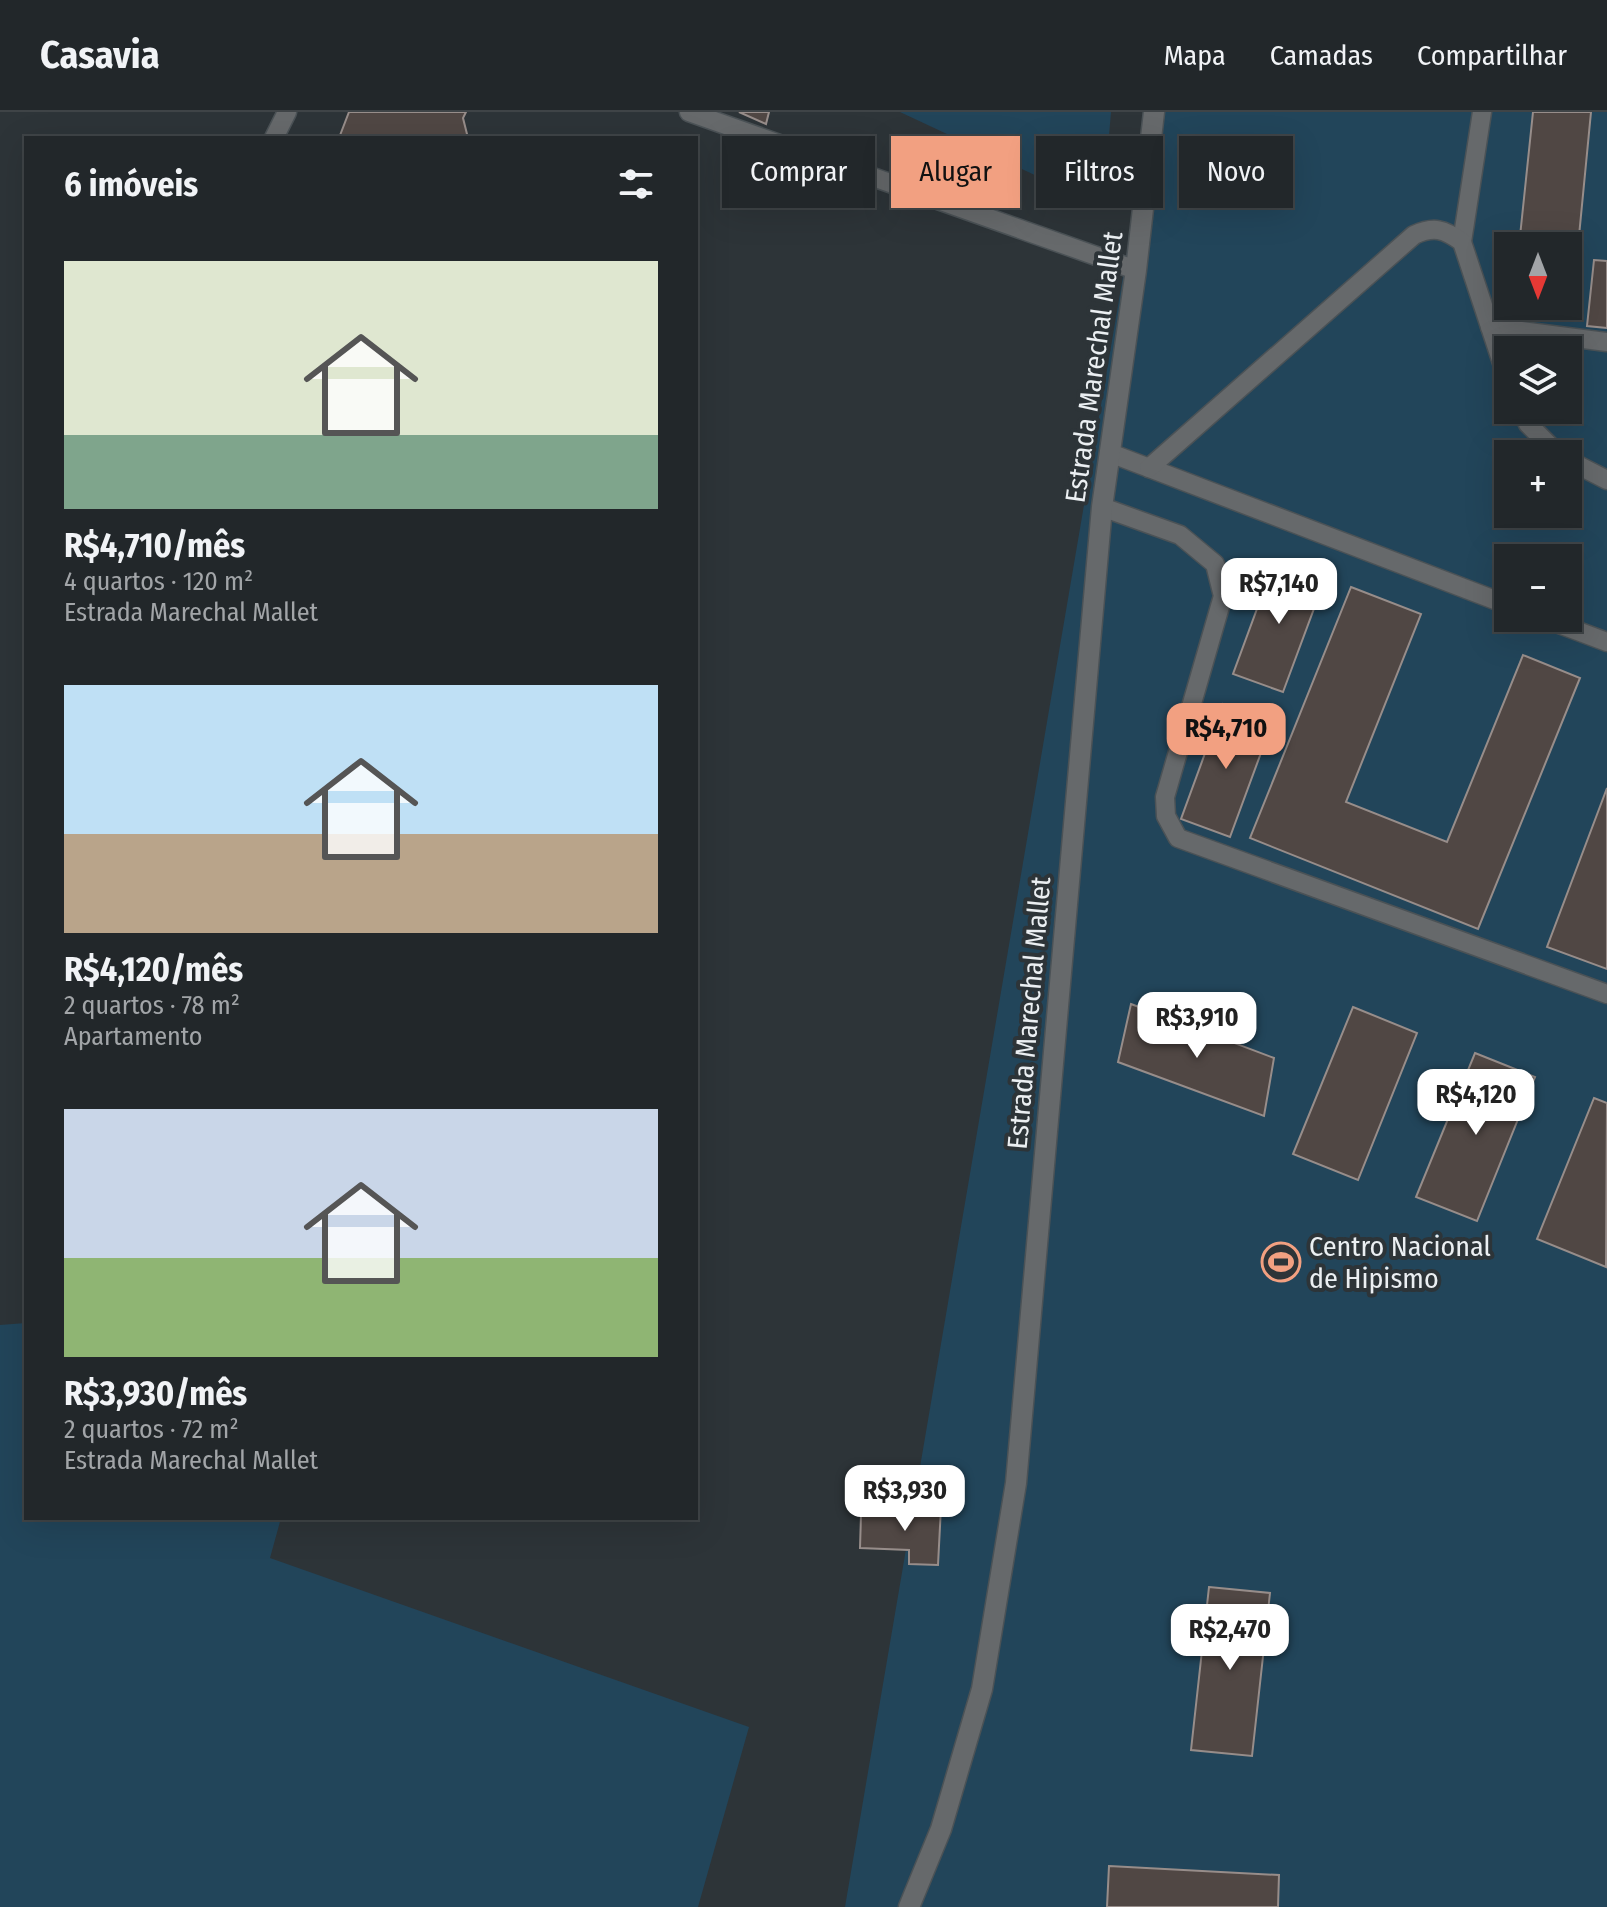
<!DOCTYPE html>
<html lang="pt">
<meta charset="utf-8">
<style>
:root{--surface:#22272a;--page:#2a2f32;--text:#f1f3f6;--muted:#a2a5a8;--line:#3f4447;--accent:#f2a081}
body{margin:0;font-family:"Fira Sans Condensed",sans-serif;background:var(--page);color:var(--text);height:100vh;display:flex;flex-direction:column;font-size:30px;white-space:nowrap}
*{box-sizing:border-box;margin:0}
p{font-size:26px;color:var(--muted)}
.icon{flex:none;width:44px;height:44px;fill:none;stroke:currentColor;stroke-width:2;stroke-linecap:round;stroke-linejoin:round}
.map{position:relative;flex:1;overflow:hidden}
.sheet{position:absolute;left:24px;top:24px;width:674px;height:1384px;display:flex;flex-direction:column;background:var(--surface);border-radius:0px;box-shadow:0 8px 32px #0002,0 0 0 2px var(--line)}
.sheet>*{flex:none}
.hud{position:absolute;left:722px;top:24px;width:760px;height:72px;display:flex;gap:16px}
.needle{width:52px;rotate:180deg}
.fabs{position:absolute;left:1494px;top:120px;display:grid;gap:16px}
.fabs a{display:grid;place-items:center;width:88px;height:88px;border-radius:0px;background:var(--surface);box-shadow:0 8px 32px #0002,0 0 0 2px var(--line);font-size:40px}
.price{position:absolute;translate:-50% -68px;padding:0 18px;border-radius:16px;background:#fff;color:#222;font-size:26px;line-height:52px;filter:drop-shadow(0 2px 4px #0008)}
.price::after{content:'';position:absolute;left:50%;top:48px;width:24px;height:18px;margin-left:-12px;background:inherit;clip-path:polygon(0 0,100% 0,50% 100%)}
.price.active{background:var(--accent);color:#111}
ul{padding:0;list-style:none}
li{display:grid;align-content:center;gap:16px;height:424px;padding:0 40px}
li span{display:grid;place-items:center;height:248px;border-radius:0px;color:#555}
li>.icon{margin-inline-start:auto}
span .icon{width:144px;height:144px;fill:#fffc;stroke-width:1}
li b{font-size:34px}
h2{display:flex;justify-content:space-between;align-items:center;height:96px;padding:0 40px;font-size:34px}
.tag{padding:0 28px;border-radius:0px;background:var(--surface);box-shadow:0 8px 32px #0002,0 0 0 2px var(--line);font-size:28px;line-height:72px}
.tag.active{background:var(--accent);color:#111}
header{display:flex;align-items:center;gap:48px;box-sizing:border-box;height:112px;padding:0 40px;background:var(--surface);border-bottom:2px solid var(--line)}
header strong{font-size:38px}
nav{display:flex;gap:44px;margin-inline-start:auto;font-size:28px}
.map>svg:first-child{display:block}
.green{fill:#22455a;fill-rule:evenodd}
.building{fill:#504744;stroke:#978d8a;stroke-width:2}
.lines{fill:none;stroke-linecap:round;stroke-linejoin:round}
.service-casing{stroke:#4b5256;stroke-width:21}
.minor-casing{stroke:#4b5256;stroke-width:23}
.service{stroke:#66696b;stroke-width:18}
.minor{stroke:#66696b;stroke-width:20}
.labels{text-anchor:middle;dominant-baseline:central;stroke-width:8;stroke-linejoin:round;paint-order:stroke}
.street-label{font-size:28px;fill:#ebeff2;stroke:#2d3438}
.poi-label{font-size:28px;fill:#ebeff2;stroke:#2d3438;text-anchor:start}
</style>
<header>
<strong>Casavia</strong>
<nav><a>Mapa</a><a>Camadas</a><a>Compartilhar</a></nav>
</header>
<div class="map">
<svg width="1607" height="1795" viewBox="0 0 1607 1795">
<rect width="100%" height="100%" fill="#2d3438"/>
<g class="green">
<path d="M 900,0 L 1111,0 L 1103,95 Z"/>
<path d="M 1151,0 L 1607,0 L 1607,1795 L 845,1795 ZM 1508,134 L 1568,134 L 1568,194 L 1508,194 ZM 1508,238 L 1568,238 L 1568,298 L 1508,298 ZM 1508,342 L 1568,342 L 1568,402 L 1508,402 ZM 1508,446 L 1568,446 L 1568,506 L 1508,506 Z"/>
<path d="M 26,1211 L 26,1406 L 281,1406 L 270,1446 L 749,1615 L 698,1795 L 0,1795 L 0,1213 Z"/>
</g>
<g class="building">
<path d="M 349,0 L 466,0 L 463,6 L 468,26 L 339,26 Z"/>
<path d="M 739,0 L 769,0 L 766,12 Z"/>
<path d="M 1533,0 L 1591,0 L 1576,155 L 1568,154 L 1568,134 L 1519,134 Z"/>
<path d="M 1594,148 L 1607,149 L 1607,216 L 1587,214 Z"/>
<path d="M 1275,448 L 1325,467 L 1283,580 L 1233,562 Z"/>
<path d="M 1351,475 L 1421,502 L 1346,690 L 1447,730 L 1523,543 L 1580,566 L 1478,817 L 1250,726 Z"/>
<path d="M 1223,592 L 1272,611 L 1230,725 L 1181,707 Z"/>
<path d="M 1607,676 L 1607,857 L 1547,835 Z"/>
<path d="M 1131,892 L 1274,946 L 1264,1004 L 1118,950 Z"/>
<path d="M 1353,895 L 1417,921 L 1358,1068 L 1293,1042 Z"/>
<path d="M 1475,941 L 1535,965 L 1477,1109 L 1416,1085 Z"/>
<path d="M 1594,986 L 1607,991 L 1606,1155 L 1537,1127 Z"/>
<path d="M 898,1393 L 941,1395 L 938,1453 L 909,1452 L 909,1438 L 860,1436 L 861,1403 L 897,1404 Z"/>
<path d="M 1209,1475 L 1270,1481 L 1252,1644 L 1191,1638 Z"/>
<path d="M 1109,1754 L 1279,1763 L 1278,1795 L 1107,1795 Z"/>
</g>
<g class="lines">
<g class="service-casing">
<g id="service">
<path d="M 689,0 L 1136,158"/>
<path d="M 274,26 L 287,0"/>
<path d="M 1462,130 L 1482,0"/>
<path d="M 1490,215 L 1607,230"/>
<path d="M 1522,298 L 1528,312 L 1558,342"/>
<path d="M 1110,341 L 1508,493"/>
<path d="M 1568,348 L 1607,368"/>
<path d="M 1149,356 L 1414,123 C 1434,114 1444,117 1462,130 L 1508,269"/>
<path d="M 1102,395 L 1180,423 L 1215,452 L 1223,484 L 1165,685 L 1166,704 L 1178,726 L 1607,882"/>
<path d="M 1543,506 L 1607,530"/>
</g>
</g>
<g class="minor-casing">
<path id="minor" d="M 909,1795 L 941,1717 L 982,1577 L 1016,1371 L 1102,395 L 1136,158 L 1154,0"/>
</g>
<use href="#service" class="service"/>
<use href="#minor" class="minor"/>
</g>
<defs>
<g id="stadium-ring" transform="scale(2)"><circle r="9.5" fill="#2d3438" stroke="#f2a081" stroke-width="1.5"/><path d="M0-5a6.5 5 0 1 0 0 10a6.5 5 0 1 0 0-10ZM-3.5-1.8h7v3.6h-7Z" fill="#f2a081"/></g>
</defs>
<g fill-rule="evenodd">
<use href="#stadium-ring" x="1281" y="1150"/>
</g>
<g class="labels">
<g class="street-label">
<text transform="translate(1094 255) rotate(-82)">Estrada Marechal Mallet</text>
<text transform="translate(1029 901) rotate(-85)">Estrada Marechal Mallet</text>
</g>
<g class="poi-label">
<text x="1309" y="1134">Centro Nacional<tspan x="1309" dy="32">de Hipismo</tspan></text>
</g>
</g>
</svg>
<div class="fabs">
<a><svg class="needle" viewBox="-14 -14 28 28"><path d="M0-13l5 13h-10z" fill="#e53935"/><path d="M0 13l5-13h-10z" fill="#a2a5a8"/></svg></a>
<a><svg class="icon" aria-label="layers" viewBox="0 0 24 24"><path d="M12 4l9 5-9 5-9-5zM3 14l9 5 9-5"/></svg></a>
<a>+</a>
<a>−</a>
</div>
<b class="price" style="left:1279px;top:514px">R$7,140</b>
<b class="price active" style="left:1226px;top:659px">R$4,710</b>
<b class="price" style="left:1197px;top:948px">R$3,910</b>
<b class="price" style="left:1476px;top:1025px">R$4,120</b>
<b class="price" style="left:905px;top:1421px">R$3,930</b>
<b class="price" style="left:1230px;top:1560px">R$2,470</b>
<div class="hud">
<a class="tag">Comprar</a>
<a class="tag active">Alugar</a>
<a class="tag">Filtros</a>
<a class="tag">Novo</a>
</div>
<section class="sheet">
<h2>6 imóveis<svg class="icon" aria-label="filters" viewBox="0 0 24 24"><path d="M4 7h16M4 17h16"/><circle cx="9" cy="7" r="2"/><circle cx="15" cy="17" r="2"/></svg></h2>
<ul>
<li><span style="background:linear-gradient(#dfe7d0 70%,#7fa58c 0)"><svg class="icon" aria-label="home" viewBox="0 0 24 24"><path d="M3 11l9-7 9 7M6 9v11h12V9"/></svg></span><div><b>R$4,710/mês</b><p>4 quartos · 120 m²</p><p>Estrada Marechal Mallet</p></div></li>
<li><span style="background:linear-gradient(#bfe0f5 60%,#b9a48a 0)"><svg class="icon" aria-label="home" viewBox="0 0 24 24"><path d="M3 11l9-7 9 7M6 9v11h12V9"/></svg></span><div><b>R$4,120/mês</b><p>2 quartos · 78 m²</p><p>Apartamento</p></div></li>
<li><span style="background:linear-gradient(#c9d6e8 60%,#8fb573 0)"><svg class="icon" aria-label="home" viewBox="0 0 24 24"><path d="M3 11l9-7 9 7M6 9v11h12V9"/></svg></span><div><b>R$3,930/mês</b><p>2 quartos · 72 m²</p><p>Estrada Marechal Mallet</p></div></li>
</ul>
</section>
</div>
